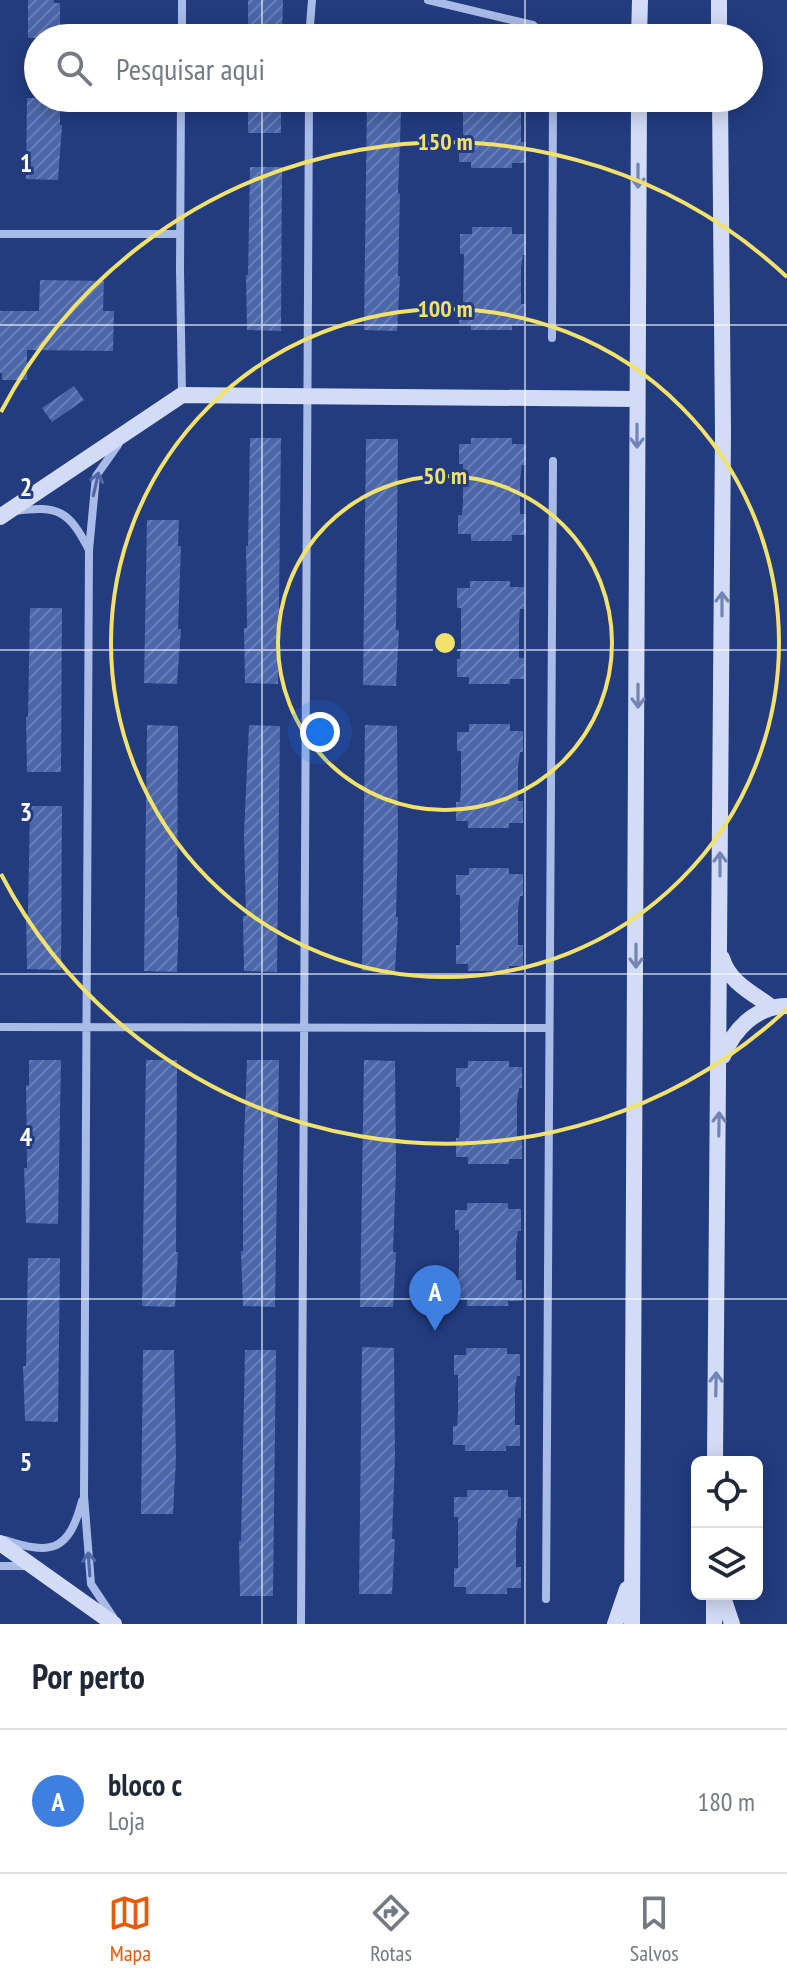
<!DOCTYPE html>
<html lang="pt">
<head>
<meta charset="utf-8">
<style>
  :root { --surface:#fff; --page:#f2f2f3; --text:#1f2937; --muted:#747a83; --line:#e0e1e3; --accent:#ea580c }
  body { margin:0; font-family:"PT Sans Narrow",sans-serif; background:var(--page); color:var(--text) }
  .controls { position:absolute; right:24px; bottom:24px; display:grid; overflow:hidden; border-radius:12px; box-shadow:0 4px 20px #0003 }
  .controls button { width:72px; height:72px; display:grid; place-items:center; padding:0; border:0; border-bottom:2px solid var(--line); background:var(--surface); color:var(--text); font:40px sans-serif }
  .you { position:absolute; left:320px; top:732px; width:28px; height:28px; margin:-20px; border:6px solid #fff; border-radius:50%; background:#1a73e8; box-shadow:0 0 0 12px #1a73e833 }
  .badge { display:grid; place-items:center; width:52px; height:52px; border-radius:50%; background:var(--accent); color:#fff; font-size:26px; font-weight:700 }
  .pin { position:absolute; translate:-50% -66px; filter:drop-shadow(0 2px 4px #0008) }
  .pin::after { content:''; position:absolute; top:42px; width:28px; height:24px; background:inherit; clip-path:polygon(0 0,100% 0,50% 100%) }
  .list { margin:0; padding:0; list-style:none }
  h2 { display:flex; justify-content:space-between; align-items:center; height:104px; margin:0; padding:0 32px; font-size:34px }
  h2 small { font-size:26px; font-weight:400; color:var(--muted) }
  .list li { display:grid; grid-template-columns:52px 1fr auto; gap:24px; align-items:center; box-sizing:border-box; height:144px; padding:0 32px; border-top:2px solid var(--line) }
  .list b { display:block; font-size:30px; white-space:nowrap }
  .list p { margin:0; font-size:26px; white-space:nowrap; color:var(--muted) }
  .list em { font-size:26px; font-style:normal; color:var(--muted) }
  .icon { flex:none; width:44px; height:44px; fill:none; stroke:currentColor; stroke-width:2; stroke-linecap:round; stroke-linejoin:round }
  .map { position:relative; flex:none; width:787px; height:1624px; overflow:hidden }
  .search { position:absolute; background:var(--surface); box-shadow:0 4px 20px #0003; left:24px; right:24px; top:24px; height:88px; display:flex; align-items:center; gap:20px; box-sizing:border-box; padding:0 28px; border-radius:44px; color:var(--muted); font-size:30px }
  .sheet { height:248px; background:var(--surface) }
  nav { display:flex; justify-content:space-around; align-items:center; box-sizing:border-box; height:112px; border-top:2px solid var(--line); background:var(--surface); font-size:22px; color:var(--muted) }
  nav a { display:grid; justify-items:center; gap:4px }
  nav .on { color:var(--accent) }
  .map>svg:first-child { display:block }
  .building { fill:url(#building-hatch) }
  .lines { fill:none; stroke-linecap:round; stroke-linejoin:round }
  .street { stroke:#a9bbe7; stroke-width:8 }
  .secondary { stroke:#d3dcf6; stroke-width:16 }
  .oneway { stroke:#7284b5 }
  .oneway2 { stroke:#5268a4 }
  .grid { fill:none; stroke:#fff; stroke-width:2; stroke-opacity:0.55 }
  .ring { fill:none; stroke:#f2e16b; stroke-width:4 }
  .grid-label { font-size:26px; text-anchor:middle; font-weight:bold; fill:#fff; stroke:#233c80; stroke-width:6; stroke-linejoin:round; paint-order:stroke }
  .centre { fill:#f2e16b; stroke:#233c80; stroke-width:4 }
  .ring-label { font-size:24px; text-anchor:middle; font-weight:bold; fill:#f2e16b; stroke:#233c80; stroke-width:6; stroke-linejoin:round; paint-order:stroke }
</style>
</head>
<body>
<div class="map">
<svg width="787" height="1624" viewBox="0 0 787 1624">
  <defs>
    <pattern id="building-hatch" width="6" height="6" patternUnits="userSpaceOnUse" patternTransform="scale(2)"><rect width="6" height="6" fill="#4b66a9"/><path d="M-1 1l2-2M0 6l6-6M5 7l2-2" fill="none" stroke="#667db6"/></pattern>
  </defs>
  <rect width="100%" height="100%" fill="#233c80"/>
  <!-- building -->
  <path class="building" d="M28,0H54V3H60V28H54V38H28Z
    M248,0H283L282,38H255V24H248Z
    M27,98H60V125H62L58,180L26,179Z
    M248,98H281V133H248Z
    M367,98H394L393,112H401L398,193L400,194L398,276H400L397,331L364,330Z
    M463,98H521V142H526V163H512V168H471V162H459V143H463Z
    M250,167H282L281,331L247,330L246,275H248Z
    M472,227H512V234H526V255H523L521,268V304H526V325H512V330H471V324H459V305H463L464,254H460V234H472Z
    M40,280L104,281L103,311H114L113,351L27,350V380H2V373H0V311H39Z
    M74,386L84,400L52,422L42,408Z
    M250,438H281L278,684L245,683L244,628H247L246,546H248Z
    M471,438H512V444H526V465H522L520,479V514H526V535H512V541H471V534H458V515H462L463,501V464H459V444H471Z
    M366,439H398L396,630H399L396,686L363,685Z
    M147,520H179L178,546H181L178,629H181L177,684L144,683Z
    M470,581H510V587H524V609H520L519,622V658H524V679H510V684H469V677H457V659H460L461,645V608H457V588H470Z
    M30,608H62L61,772H27L26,717H28Z
    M469,724H510V731H523V752H520L518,766V801H523V823H509V828H468V821H456V802H460L461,788V751H457V732H469Z
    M147,725L178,726L177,917H179L177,972L144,971Z
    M249,725L280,726L277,972L244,971L243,916H246L244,834Z
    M365,725L397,726L398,834L396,917H398L395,972L362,971Z
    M30,806H62L61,970L27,969L26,914H28Z
    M469,868H509V874H523V896H520L518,909V945H523V966H509V971H468V964H456V945H460V895H456V875H469Z
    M29,1060H61L58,1224L26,1223L24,1168H27L26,1085L29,1086Z
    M146,1060H177L176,1252H178L175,1307L142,1306Z
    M247,1060H279L275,1307L243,1306L241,1251H243V1169Z
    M364,1060L395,1061L396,1169L393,1252H396L393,1307H360Z
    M468,1061H509V1067H522V1088H519L517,1102V1138H522V1159H509V1164H468V1157H456V1138H459L460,1124V1087H456V1068H468Z
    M467,1203H508V1209H521V1231H518L516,1244V1280H522V1301H508V1306H467V1299H454V1281H458L459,1267V1230H455V1210H467Z
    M28,1258H60L58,1422L25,1421L23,1366H26Z
    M362,1347L394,1348L395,1456L392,1539H395L392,1594H359Z
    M466,1348H507V1354H520V1376H517L515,1389V1425H520V1446H506V1451H465V1445H453V1426H457L458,1412V1375H454V1355H466Z
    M143,1350H174L176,1459L173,1514H141Z
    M245,1350H276L273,1596H240L239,1541H241Z
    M467,1490H508V1497H521V1518H518L516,1532V1567H521V1588H507V1594H466V1587H454V1568H458V1517H454V1497H467Z"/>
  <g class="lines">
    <!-- street -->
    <path class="street" d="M428,0L533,25L547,38
      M182,38V0
      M309,38L312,0
      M181,98L180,269L182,395
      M0,234H180
      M552,338L553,98
      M15,511C59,505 69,511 89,550
      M0,1027L549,1028
      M5,1540C53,1556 69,1550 82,1501
      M0,1566H27
      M546,1599L553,461
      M113,1617L91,1584L84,1496L89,550L96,476L118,445
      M301,1624L309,98"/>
    <!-- secondary -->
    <path class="secondary" d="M719,0V38
      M639,38L640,0
      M0,517L182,395L637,399
      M722,958C729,982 751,992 770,1006
      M723,1056C734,1029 756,1006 787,1006
      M715,1462L723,432L720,98
      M0,1543L114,1624
      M714,1594V1624
      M722,1594L732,1624
      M615,1624L627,1589
      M632,1624L639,98"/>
  </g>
  <!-- one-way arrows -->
  <defs><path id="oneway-shaft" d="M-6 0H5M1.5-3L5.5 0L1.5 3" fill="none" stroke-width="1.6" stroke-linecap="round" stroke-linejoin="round" transform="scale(2)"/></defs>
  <g class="oneway">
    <use href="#oneway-shaft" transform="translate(638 176) rotate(90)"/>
    <use href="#oneway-shaft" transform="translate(637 436) rotate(90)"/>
    <use href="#oneway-shaft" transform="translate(722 604) rotate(-90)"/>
    <use href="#oneway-shaft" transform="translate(638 696) rotate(90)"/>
    <use href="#oneway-shaft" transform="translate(720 864) rotate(-90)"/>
    <use href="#oneway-shaft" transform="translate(636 956) rotate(90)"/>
    <use href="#oneway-shaft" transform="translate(719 1124) rotate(-89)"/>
    <use href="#oneway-shaft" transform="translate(716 1384) rotate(-89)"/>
  </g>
  <g class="oneway2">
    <use href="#oneway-shaft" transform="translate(96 484) rotate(-77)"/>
    <use href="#oneway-shaft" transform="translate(89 1564) rotate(-94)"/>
  </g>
  <!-- grid -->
  <path class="grid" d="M262,0V38M525,0V38M262,98V1624M525,98V1624M0,325H787M0,650H787M0,974H787M0,1299H787"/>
  <!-- distance rings -->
  <g class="ring">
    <circle cx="445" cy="643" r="167"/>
    <circle cx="445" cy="643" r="334"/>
    <path d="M787 1009A501 501 0 0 1 1 874M1 412A501 501 0 0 1 787 277"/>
  </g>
  <g class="grid-label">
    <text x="26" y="172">1</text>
    <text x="26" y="496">2</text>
    <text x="26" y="821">3</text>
    <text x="26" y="1146">4</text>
    <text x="26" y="1471">5</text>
  </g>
  <circle cx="445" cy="643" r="12" class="centre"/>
  <g class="ring-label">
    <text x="445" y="150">150 m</text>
    <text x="445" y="317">100 m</text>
    <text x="445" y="484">50 m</text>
  </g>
</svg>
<div class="controls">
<button><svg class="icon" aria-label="locate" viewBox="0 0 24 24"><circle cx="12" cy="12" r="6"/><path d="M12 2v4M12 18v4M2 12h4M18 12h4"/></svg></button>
<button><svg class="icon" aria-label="layers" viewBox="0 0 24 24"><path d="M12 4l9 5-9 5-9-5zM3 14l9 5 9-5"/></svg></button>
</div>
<div class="you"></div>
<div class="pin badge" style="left:435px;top:1331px;background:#3f7fe0">A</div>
<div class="search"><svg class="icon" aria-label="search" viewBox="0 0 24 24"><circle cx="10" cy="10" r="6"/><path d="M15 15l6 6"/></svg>Pesquisar aqui</div>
</div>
<section class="sheet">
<h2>Por perto<small></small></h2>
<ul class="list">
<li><span class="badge" style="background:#3f7fe0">A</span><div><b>bloco c</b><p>Loja</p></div><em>180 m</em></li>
</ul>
</section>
<nav>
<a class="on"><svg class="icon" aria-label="map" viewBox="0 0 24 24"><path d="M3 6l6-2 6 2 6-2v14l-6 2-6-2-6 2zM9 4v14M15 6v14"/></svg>Mapa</a>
<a><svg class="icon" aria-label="directions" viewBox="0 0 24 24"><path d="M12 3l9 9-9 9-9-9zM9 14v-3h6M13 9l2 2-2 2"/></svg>Rotas</a>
<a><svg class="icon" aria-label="saved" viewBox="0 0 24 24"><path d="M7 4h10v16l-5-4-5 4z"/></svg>Salvos</a>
</nav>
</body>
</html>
